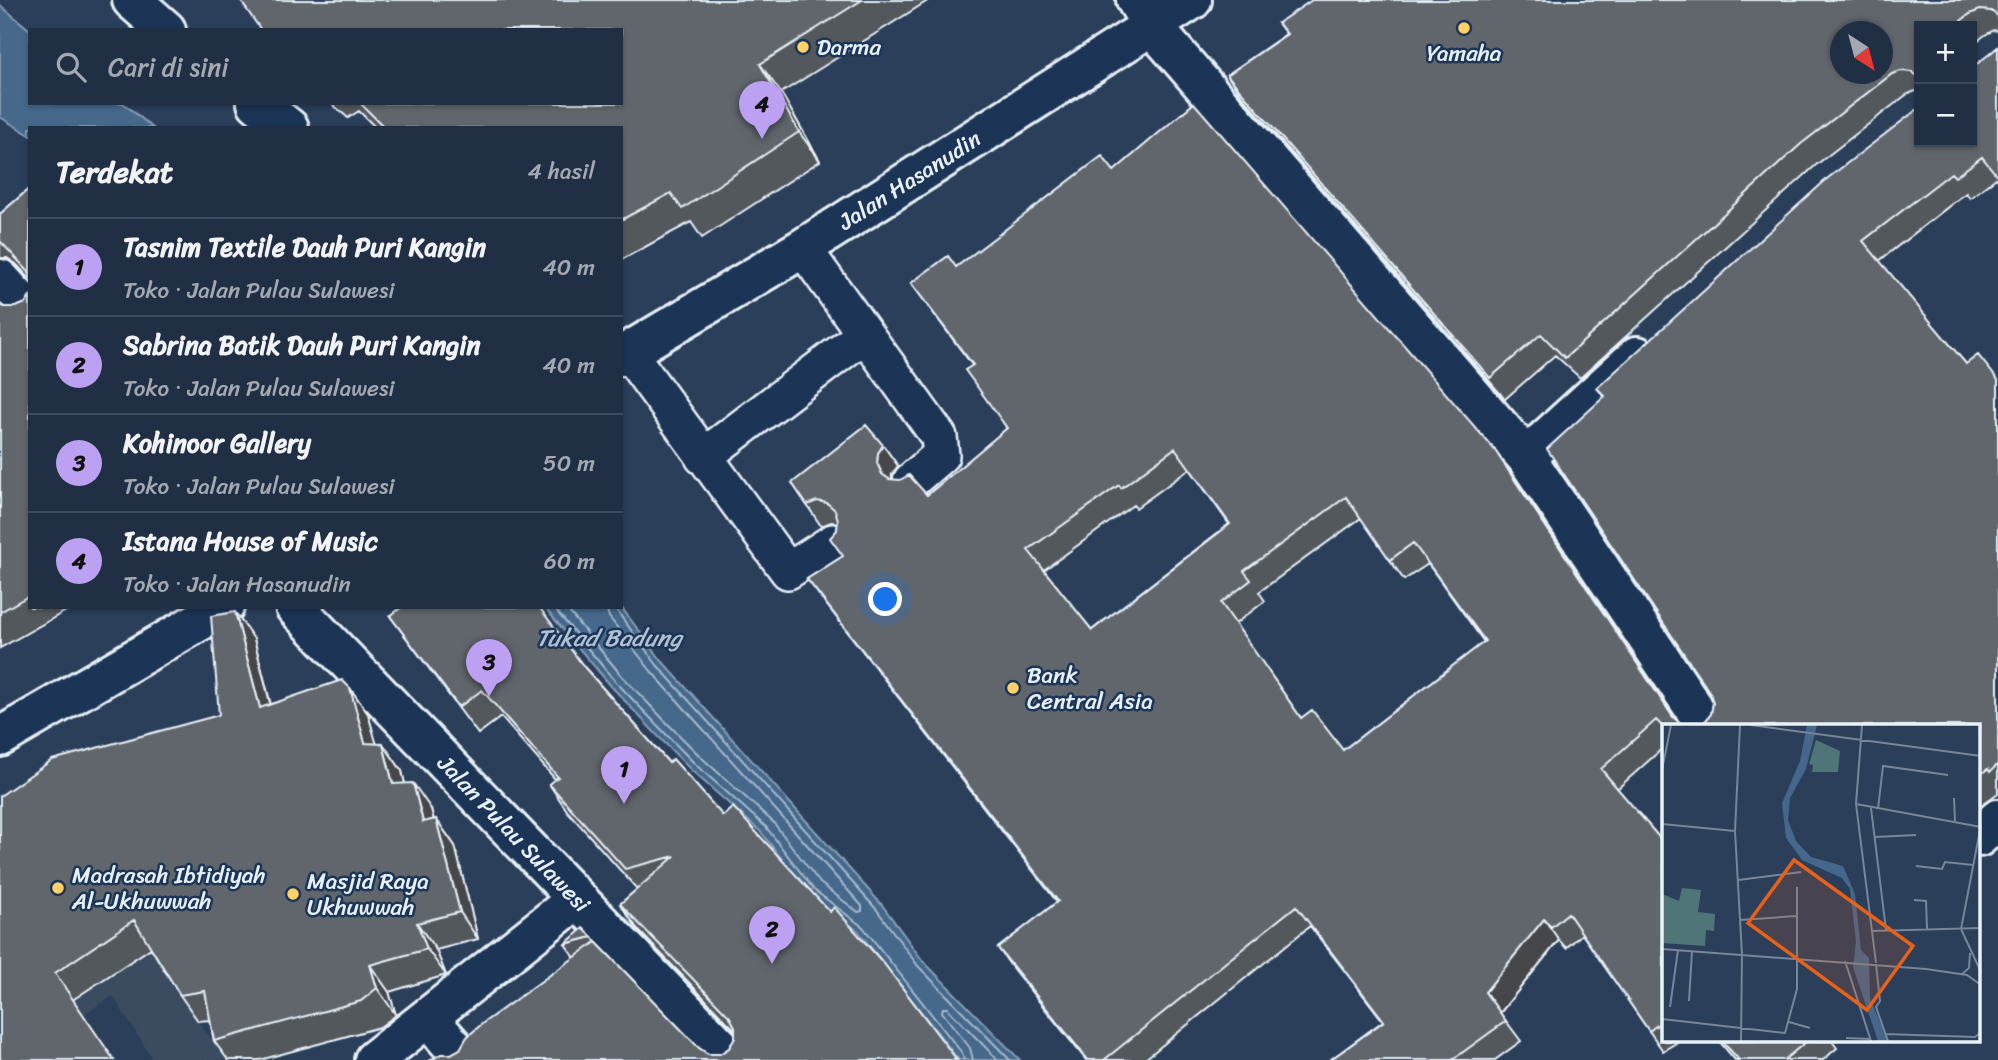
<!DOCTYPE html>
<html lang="id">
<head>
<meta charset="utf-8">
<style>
  :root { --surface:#202f44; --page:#2d3b4f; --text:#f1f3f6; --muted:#a2a9b2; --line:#3d4a5d; --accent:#bca0f2 }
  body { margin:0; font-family:Sriracha,sans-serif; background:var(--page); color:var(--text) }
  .controls { position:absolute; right:21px; top:21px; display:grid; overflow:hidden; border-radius:0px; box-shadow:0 2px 5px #0004 }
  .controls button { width:63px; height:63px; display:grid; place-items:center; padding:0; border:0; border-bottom:2px solid var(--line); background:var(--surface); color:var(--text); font:35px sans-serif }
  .compass { position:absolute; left:1830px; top:21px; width:63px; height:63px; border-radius:50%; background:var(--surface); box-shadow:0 2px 5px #0004; rotate:144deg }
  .you { position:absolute; left:886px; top:600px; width:24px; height:24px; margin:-18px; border:5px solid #fff; border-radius:50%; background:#1a73e8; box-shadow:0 0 0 10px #1a73e833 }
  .badge { display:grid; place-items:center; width:46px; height:46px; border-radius:50%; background:var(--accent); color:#111; font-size:23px; font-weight:700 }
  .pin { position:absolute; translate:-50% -58px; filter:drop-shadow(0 2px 4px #0008) }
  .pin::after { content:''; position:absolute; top:37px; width:24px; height:21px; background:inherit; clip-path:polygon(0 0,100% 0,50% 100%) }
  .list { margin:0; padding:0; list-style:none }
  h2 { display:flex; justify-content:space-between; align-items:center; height:91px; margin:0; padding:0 28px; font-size:30px }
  h2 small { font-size:23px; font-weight:400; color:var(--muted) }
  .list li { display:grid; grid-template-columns:46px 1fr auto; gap:21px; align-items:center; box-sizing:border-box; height:98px; padding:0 28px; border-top:2px solid var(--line) }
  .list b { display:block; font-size:26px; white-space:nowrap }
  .list p { margin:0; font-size:23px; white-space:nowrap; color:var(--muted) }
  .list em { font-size:23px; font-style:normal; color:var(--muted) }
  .icon { flex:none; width:38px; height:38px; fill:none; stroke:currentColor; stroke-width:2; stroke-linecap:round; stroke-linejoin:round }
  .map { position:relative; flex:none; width:1998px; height:1060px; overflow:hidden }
  .search { position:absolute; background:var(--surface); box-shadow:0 2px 5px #0004; left:28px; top:28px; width:595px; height:77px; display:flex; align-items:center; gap:18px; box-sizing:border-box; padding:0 24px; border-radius:0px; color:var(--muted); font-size:26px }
  .panel { position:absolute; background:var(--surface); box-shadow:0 2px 5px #0004; left:28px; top:126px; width:595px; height:483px; border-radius:0px }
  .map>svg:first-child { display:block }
  .built { fill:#3b4b60 }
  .water { fill:#44678b; stroke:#869eb7; stroke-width:2 }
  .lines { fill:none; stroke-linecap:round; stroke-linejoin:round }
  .shore { stroke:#a6bacc; stroke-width:2 }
  .service-casing { stroke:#e8f1f8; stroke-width:40 }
  .minor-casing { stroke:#e8f1f8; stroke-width:44 }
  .tertiary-casing { stroke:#e8f1f8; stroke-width:44 }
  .secondary-casing { stroke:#e8f1f8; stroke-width:44 }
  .service { stroke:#1d3557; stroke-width:35 }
  .minor { stroke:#1d3557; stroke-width:38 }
  .tertiary { stroke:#1d3557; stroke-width:38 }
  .secondary { stroke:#1d3557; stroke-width:38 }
  .wall { fill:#53585d; stroke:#e8f1f8; stroke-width:2; fill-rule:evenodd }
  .shaded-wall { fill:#44474c; stroke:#e8f1f8; stroke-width:2 }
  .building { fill:#61666c; stroke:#e8f1f8; stroke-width:2; fill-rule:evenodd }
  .poi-dot { fill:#ffd166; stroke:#1d3557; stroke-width:2.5 }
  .labels { text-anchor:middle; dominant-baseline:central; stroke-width:5; stroke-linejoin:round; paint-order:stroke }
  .poi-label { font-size:23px; fill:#e8f1f8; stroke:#1d3557; text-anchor:start }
  .street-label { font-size:23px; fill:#e8f1f8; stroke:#1d3557 }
  .water-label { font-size:24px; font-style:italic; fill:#afc1d2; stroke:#1d3557 }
  .inset-road { fill:none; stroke:#77869a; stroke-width:2 }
  .view { fill:#e86118; fill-opacity:0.15; stroke:#e86118; stroke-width:3.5 }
  .inset-edge { fill:none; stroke:#e8f1f8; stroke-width:3.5 }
</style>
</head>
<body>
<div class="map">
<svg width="1998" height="1060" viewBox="0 0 1998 1060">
  <rect width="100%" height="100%" fill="#2b3f5b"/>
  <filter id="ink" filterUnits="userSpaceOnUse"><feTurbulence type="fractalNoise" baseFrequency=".0143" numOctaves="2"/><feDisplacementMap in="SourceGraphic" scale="14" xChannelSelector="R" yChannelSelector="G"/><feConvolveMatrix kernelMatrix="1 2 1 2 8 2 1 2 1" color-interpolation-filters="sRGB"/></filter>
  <g filter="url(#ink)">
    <!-- built -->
    <path class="built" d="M42,777L198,1021L227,1060H153L113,996L58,1030L0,800Z"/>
    <!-- water -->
    <path class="water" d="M0,5L30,30V103H123L153,128H30V135L0,117Z
      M544,607H621L662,661L882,905L923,961L1020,1060H959L858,931L809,895L761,832L691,770L656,734L611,686Z"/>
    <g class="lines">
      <!-- shore -->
      <path class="shore" d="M553,607L616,682L661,729L696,765L766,827L814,890L863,927L962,1053L964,1060
        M565,607L622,676L667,723L702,758L773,822L820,883L858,912L862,911V906L651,671L609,617L606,607
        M614,607L657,665L877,910L918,966L1010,1060
        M973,1060L970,1048L942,1012L943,1008H947L998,1060"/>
      <!-- service casing -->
      <g class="service-casing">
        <path id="service" d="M803,248L939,437L941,455L911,481
          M628,352L788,571L833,542
          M703,457L865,334"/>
      </g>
      <!-- minor casing -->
      <g class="minor-casing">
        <path id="minor" d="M132,0L166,30
          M1136,0L1152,26L1526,457L1706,726
          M257,103L289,128
          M0,279L30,312
          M1526,457L1637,356
          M1979,837L1998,819
          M428,1018L465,1060"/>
      </g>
      <!-- tertiary casing -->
      <g class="tertiary-casing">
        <path id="tertiary" d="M374,1060L576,900"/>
      </g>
      <!-- secondary casing -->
      <g class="secondary-casing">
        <g id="secondary">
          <path id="s1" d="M621,356L803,248L1192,0"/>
          <path id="s2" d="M295,607L733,1060"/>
          <path d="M0,737L224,607"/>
        </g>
      </g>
      <!-- service -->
      <use href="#service" class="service"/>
      <!-- minor -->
      <use href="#minor" class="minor"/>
      <!-- tertiary -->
      <use href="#tertiary" class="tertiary"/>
      <!-- secondary -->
      <use href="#secondary" class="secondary"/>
    </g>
    <!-- wall -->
    <path class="wall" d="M240,0H929L781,93L820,161L702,238L691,222L621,260V128H376L359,111L348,118L331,103H621Z
      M1998,0V31L1994,30L1985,35L1972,45V26H1919V92L1915,91L1906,95L1816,165L1580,378L1555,355L1505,399L1242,96L1227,75L1286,34L1278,23Z
      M1998,47V180L1996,178L1970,198L1966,193L1879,261L1966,364L1998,380V793L1979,807V726L1703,724L1711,714L1713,703L1604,397L1597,388Z
      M1114,171L1494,449L1675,719L1664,726V747L1617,789L1664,843V1041H1679L1663,1051L1582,934L1566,948L1559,940L1500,1013L1521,1041L1495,1060H1330L1383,1021L1310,926L1144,1060H1086L1013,969L998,948L1057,902L822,599L807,579L843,556L837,530L838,523L831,522L821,526L792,483L883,445L898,466L892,474V479L927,495L1007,429L972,365L911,283L956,267ZM1190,469L1229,524L1092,630L1044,570L1133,505L1136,508ZM1361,518L1404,580L1428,564L1484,642L1343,750L1301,718L1235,624L1265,601L1259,592Z
      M30,188V279L16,264L7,258H0V214Z
      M30,297V607H73L0,648V304L4,307H16L26,303Z
      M390,616L585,668L669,763L723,816L957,1060L451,1054L460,1049L575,958L565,944L592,937L596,942L699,1048L708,1054H720L729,1048L735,1038V1030L639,931L620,904L637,889L568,812L549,784L555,779L501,717L478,734L410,643Z
      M254,639L271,705L350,688L368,714L376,744H383L402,771L405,784L431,809L434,820L436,819L455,846L478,939L436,950L446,975L389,992L396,1015L380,1027L260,1060H228L214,1041L210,1020L198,1021L180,995L151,948L74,999L0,1060L219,715Z
      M1719,1041H1832L1837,1048L1823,1060H1735Z"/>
    <!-- shaded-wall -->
    <path class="shaded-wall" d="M760,64L781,93L820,161L799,132Z
      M883,445L898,466L892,474L891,484L882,474L877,463L878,453Z
      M235,612L254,639L278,735L260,708Z
      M350,688L368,714L384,770L365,743Z
      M383,744L402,771L411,811L393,784Z
      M413,783L431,809L441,849L423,822Z
      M436,819L455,846L478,939L460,912Z
      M1544,919L1559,940L1500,1013L1485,992Z
      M417,923L436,950L446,975L427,949Z
      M370,965L389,992L396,1015L377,988Z"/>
    <!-- building -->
    <path class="building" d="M240,0H862L760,64L799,132L682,209L671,193L621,220V128H385L360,103H621V30H261Z
      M1312,0H1998V16L1991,11L1980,10L1970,14L1954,26H1919V77L1912,72L1901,71L1892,74L1801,144L1565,358L1541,334L1490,378L1227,75L1287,34L1278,23ZM1840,32H1882V74H1840Z
      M1998,47V177L1982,157L1955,177L1951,173L1863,241L1966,364L1978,355L1998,380V764L1990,772L1988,769L1979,775V726H1697L1703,724L1711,714L1713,703L1710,693L1547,449L1605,396L1597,388L1828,178L1919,108V142H1972V68Z
      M1194,103L1494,449L1673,717L1682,725L1687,726H1664V728L1656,720L1601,769L1664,843V1020L1649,1031L1568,913L1551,927L1544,919L1485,992L1506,1021L1452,1060H1330L1384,1021L1296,906L1104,1060H1088L998,948L1058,901L807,579L843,556L830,538L837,530L838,520L835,510L827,503L817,501L807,505L792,483L866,425L883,445L878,453L877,463L882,474L889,479L900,480L909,475L927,495L1007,428L965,370L973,365L911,283L948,256L956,267L1102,156L1114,171ZM1175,448L1230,524L1092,630L1028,550L1119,485L1121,488ZM1346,497L1390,560L1413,543L1485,641L1343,750L1312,710L1301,718L1221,603L1251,580L1244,571Z
      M30,188V275L28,271L0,241V214Z
      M30,297V595L0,612V304L4,307H16L26,303Z
      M402,607H539L585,668L669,763L673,759L723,816L733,807L830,912L834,907L885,965L957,1060H431L441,1054H451L460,1049L467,1037L483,1023L596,942L699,1048L708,1054H720L729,1048L735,1038V1027L730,1017L620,904L675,856L625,869L549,784L558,777L482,690L459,707L390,616Z
      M235,612L260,708L342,680L350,688L365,743L383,744L393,784L413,783L423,822L436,819L460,912L417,923L427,949L370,965L377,988L361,1001L214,1041L205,991L180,995L134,920L55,973L114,1060H0V796L52,760L219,715L211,616Z
      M583,928L592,937L565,944Z
      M1722,1041H1807L1784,1060H1739Z"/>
  </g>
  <!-- markers -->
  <g class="poi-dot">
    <circle cx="1464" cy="28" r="7"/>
    <circle cx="803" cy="47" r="7"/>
    <circle cx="1013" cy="688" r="7"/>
    <circle cx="58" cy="888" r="7"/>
    <circle cx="293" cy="894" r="7"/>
  </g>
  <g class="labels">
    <!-- poi labels -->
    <g class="poi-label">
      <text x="817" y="47">Darma</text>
      <text x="1464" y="53" text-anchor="middle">Yamaha</text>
      <text x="1027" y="675">Bank<tspan x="1027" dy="26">Central Asia</tspan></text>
      <text x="72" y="875">Madrasah Ibtidiyah<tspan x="72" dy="26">Al-Ukhuwwah</tspan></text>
      <text x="307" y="881">Masjid Raya<tspan x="307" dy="26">Ukhuwwah</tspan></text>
    </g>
    <!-- street labels -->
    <g class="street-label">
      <text stroke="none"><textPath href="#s1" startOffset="338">Jalan Hasanudin</textPath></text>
      <text stroke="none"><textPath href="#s2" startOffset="315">Jalan Pulau Sulawesi</textPath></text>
    </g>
    <!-- water labels -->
    <g class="water-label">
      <text x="609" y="638">Tukad Badung</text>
    </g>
  </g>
  <!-- overview -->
  <g transform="translate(1662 724)">
    <rect width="318" height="318" fill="#2b3f5b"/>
    <path d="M154,16L178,27L176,48H150L151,41L147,40ZM20,164L39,166L36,188L53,190L52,207L44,206L43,222L0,219V170L17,177Z" fill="#4f7579"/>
    <path d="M145,1H155L144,45L128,74L126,96L134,117L149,133L181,142L193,170L199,226L207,234L208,274L226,317H216L191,243L194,218L188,165L180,154L140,136L124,114L120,79L138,37Z" fill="#44678b"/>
    <path class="inset-road" d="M78,1L73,107L80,231L79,317M89,1L319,32M200,1L194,80L214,239M0,46L9,1M292,74L293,97M194,80L319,103M209,84L224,206M216,85L221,42L286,51M0,100L73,107M319,101L299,205L319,248M213,113L254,111M254,142L280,145L283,138L311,141M76,156L139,148M252,176L264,177L265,205M78,196L134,192M210,207L319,204M0,225L264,245L305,251L319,261M183,237L209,317M214,240L218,277L214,283L226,317M300,250L307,244L308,229M27,277L30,227M8,283L16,226M0,295L123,309L135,265V163M127,298L148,304M223,310L313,313L319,308M184,314L208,315"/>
    <path class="view" d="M132,136L251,222L205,286L86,199Z"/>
    <rect width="318" height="318" class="inset-edge"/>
  </g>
</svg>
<div class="controls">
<button>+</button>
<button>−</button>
</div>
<svg class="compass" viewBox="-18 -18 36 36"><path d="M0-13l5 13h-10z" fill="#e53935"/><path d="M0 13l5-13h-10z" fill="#a2a9b2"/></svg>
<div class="you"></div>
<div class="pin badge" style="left:624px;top:804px">1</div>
<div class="pin badge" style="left:772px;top:964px">2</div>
<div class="pin badge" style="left:489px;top:697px">3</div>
<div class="pin badge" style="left:762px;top:139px">4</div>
<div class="search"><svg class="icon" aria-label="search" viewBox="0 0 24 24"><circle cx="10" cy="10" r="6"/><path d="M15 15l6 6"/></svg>Cari di sini</div>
<section class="panel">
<h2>Terdekat<small>4 hasil</small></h2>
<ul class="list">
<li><span class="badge">1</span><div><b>Tasnim Textile Dauh Puri Kangin</b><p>Toko · Jalan Pulau Sulawesi</p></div><em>40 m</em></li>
<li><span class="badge">2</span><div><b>Sabrina Batik Dauh Puri Kangin</b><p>Toko · Jalan Pulau Sulawesi</p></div><em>40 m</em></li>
<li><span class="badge">3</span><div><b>Kohinoor Gallery</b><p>Toko · Jalan Pulau Sulawesi</p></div><em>50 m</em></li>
<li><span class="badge">4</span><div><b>Istana House of Music</b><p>Toko · Jalan Hasanudin</p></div><em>60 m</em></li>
</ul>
</section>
</div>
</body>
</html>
